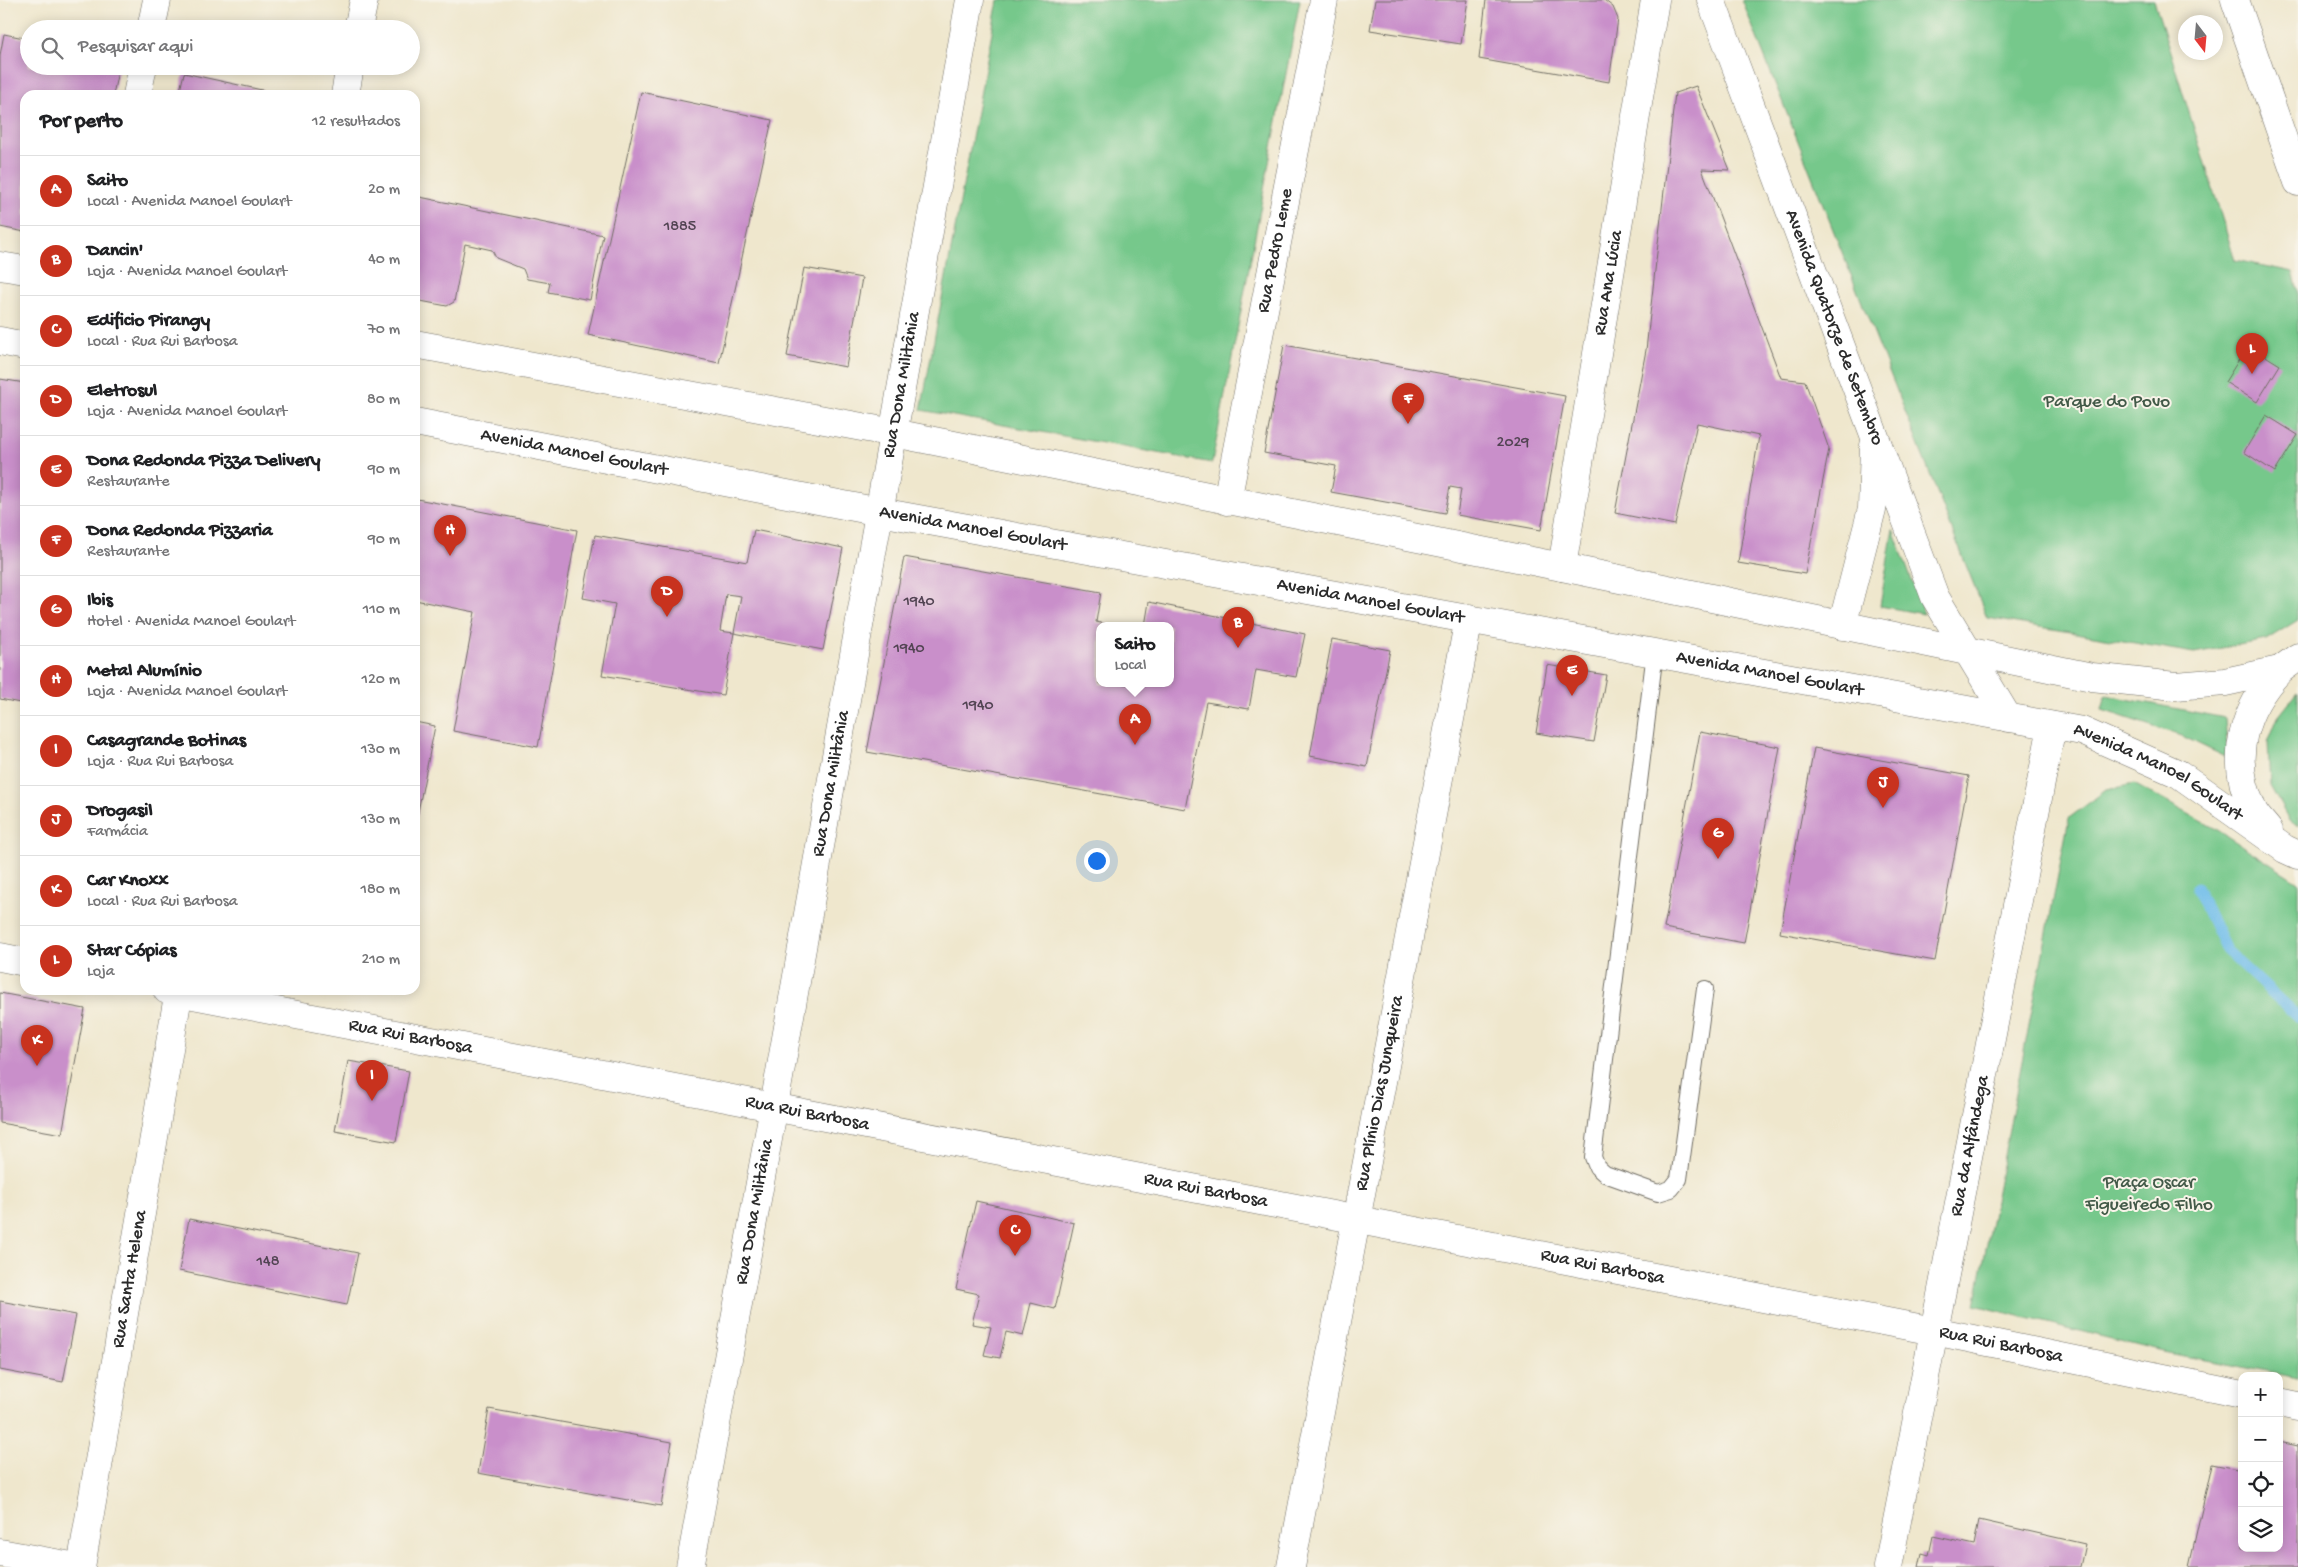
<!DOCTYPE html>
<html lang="pt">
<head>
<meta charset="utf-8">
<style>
  :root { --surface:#fff; --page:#f6f6f6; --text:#202124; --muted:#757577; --line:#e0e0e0; --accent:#c8321e }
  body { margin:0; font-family:"Gochi Hand",sans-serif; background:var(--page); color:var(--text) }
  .controls { position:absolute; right:15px; bottom:15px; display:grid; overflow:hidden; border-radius:10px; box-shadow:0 2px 12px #0003 }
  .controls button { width:45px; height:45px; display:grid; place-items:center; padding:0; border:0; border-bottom:1px solid var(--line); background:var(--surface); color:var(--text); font:25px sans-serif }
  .compass { position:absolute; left:2178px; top:15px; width:45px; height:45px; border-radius:50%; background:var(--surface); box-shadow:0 2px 12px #0003; rotate:164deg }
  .you { position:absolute; left:1096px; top:860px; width:18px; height:18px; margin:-12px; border:4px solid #fff; border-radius:50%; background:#1a73e8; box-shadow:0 0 0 8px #1a73e833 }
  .badge { display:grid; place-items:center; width:32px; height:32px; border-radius:50%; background:var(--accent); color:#fff; font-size:16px; font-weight:700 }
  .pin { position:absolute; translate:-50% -41px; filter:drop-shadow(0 1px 2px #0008) }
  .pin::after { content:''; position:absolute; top:26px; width:18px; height:15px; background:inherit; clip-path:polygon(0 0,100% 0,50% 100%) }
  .popup { position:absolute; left:1096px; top:622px; width:78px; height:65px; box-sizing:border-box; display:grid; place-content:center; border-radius:10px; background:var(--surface); filter:drop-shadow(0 1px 4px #0005); font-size:16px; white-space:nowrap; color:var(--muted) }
  .popup b { font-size:19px; color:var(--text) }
  .popup::after { content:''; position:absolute; left:50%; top:100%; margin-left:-10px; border:10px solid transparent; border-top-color:var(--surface) }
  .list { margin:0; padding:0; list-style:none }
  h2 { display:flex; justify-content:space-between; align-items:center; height:65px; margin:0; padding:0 20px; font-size:21px }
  h2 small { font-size:16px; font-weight:400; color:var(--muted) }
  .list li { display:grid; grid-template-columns:32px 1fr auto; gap:15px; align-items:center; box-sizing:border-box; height:70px; padding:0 20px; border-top:1px solid var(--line) }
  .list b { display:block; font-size:19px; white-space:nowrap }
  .list p { margin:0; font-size:16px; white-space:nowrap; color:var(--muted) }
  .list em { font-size:16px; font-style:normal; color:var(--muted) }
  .icon { flex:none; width:28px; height:28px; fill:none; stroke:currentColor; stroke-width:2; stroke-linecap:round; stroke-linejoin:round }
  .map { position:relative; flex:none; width:2298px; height:1567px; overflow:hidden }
  .search { position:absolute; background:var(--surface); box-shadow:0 2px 12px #0003; left:20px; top:20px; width:400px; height:55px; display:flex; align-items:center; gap:12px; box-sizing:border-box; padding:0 18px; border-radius:28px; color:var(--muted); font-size:19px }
  .panel { position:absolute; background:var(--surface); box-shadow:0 2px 12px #0003; left:20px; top:90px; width:400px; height:905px; border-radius:15px }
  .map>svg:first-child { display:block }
  .green { fill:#76c88b; stroke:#507a5b }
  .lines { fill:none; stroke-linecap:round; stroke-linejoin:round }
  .stream { stroke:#70bdea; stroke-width:11 }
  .building { fill:#c98fca; fill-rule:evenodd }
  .lane-casing { stroke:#706d64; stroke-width:18 }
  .street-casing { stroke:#706d64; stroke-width:29 }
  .secondary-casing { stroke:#706d64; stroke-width:29 }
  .lane { stroke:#fff; stroke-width:16 }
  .street { stroke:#fff; stroke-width:28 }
  .secondary { stroke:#fff; stroke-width:28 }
  .labels { text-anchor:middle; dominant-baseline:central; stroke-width:4; stroke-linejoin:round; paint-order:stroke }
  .number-label { font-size:16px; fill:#524453 }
  .street-label { font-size:19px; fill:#2b2b2b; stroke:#f7f3e8 }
  .park-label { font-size:19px; fill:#425a48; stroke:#f7f3e8 }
</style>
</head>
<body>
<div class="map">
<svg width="2298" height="1567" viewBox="0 0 2298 1567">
  <rect width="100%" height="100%" fill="#f7f3e8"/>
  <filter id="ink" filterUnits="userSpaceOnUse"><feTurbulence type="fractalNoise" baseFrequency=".02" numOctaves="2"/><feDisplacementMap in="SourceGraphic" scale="10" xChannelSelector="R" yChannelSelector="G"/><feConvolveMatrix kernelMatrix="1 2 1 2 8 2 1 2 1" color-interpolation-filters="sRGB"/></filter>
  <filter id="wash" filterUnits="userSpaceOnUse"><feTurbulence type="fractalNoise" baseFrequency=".0096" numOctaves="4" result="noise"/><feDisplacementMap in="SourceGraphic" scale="20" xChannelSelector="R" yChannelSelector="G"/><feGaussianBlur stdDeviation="1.12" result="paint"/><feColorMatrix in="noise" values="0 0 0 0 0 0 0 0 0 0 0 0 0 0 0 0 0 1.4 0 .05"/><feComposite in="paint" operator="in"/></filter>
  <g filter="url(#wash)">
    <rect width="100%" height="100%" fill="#efe7cd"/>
    <!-- green -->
    <path class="green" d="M998,0H1300L1212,463L921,410Z
      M1742,0H2154L2235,260L2293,272L2298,291V620L2266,640L2194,653L1987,618Z
      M1893,529L1924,614L1880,606Z
      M2298,692V827L2289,820L2270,786L2268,742L2278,717Z
      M2106,695L2225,718L2228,758L2182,736L2102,710Z
      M2134,784L2216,829L2298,882V1378L2164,1352L1975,1305L2069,818L2106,790Z"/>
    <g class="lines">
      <!-- stream -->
      <path class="stream" d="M2196,887L2226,950L2298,1017"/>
    </g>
    <g id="blocks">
      <!-- building -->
      <path class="building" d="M1375,0H1468L1461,44L1370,30Z
        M1486,0H1604L1613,7L1618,19L1609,82L1479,59Z
        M4,34L29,39V66H119L113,95H25V232L0,227V55Z
        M184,73L280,94V95H179Z
        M1696,86L1730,170L1702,169L1781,378L1805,381L1829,449L1805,574L1738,563L1759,436L1697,423L1675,525L1615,513L1646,350L1675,93Z
        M641,92L772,120L719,363L588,335Z
        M415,196L603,235L590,300L548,292L550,283L527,279L523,269L496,258L492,250L465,244L454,302L447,306L415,300Z
        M804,268L862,278L846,367L787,356Z
        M1284,345L1565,396L1541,530L1457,515L1461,489L1450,487L1445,513L1331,492L1336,466L1264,453Z
        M2248,345L2280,365L2257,402L2225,382Z
        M0,379L25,383V704L0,699Z
        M2266,415L2298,435L2275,472L2244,452Z
        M417,499L577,530L538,747L453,731L475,612L415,600V512Z
        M754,530L843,548L823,650L734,633L723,695L602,675L615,604L583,598L595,535L747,562ZM726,594L741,596L734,633L720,631Z
        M904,557L1101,592L1096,622L1111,625L1100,626V684H1170V626H1145L1149,602L1305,634L1296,677L1256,670L1249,709L1206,702L1185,809L867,752Z
        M1332,639L1390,650L1367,767L1310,756Z
        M1547,665L1606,675L1594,742L1536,733Z
        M415,722L435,726L416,822H415Z
        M1700,732L1780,747L1744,943L1664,928Z
        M1814,748L1969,776L1935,961L1780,933Z
        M0,993L85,1009L62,1134L0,1123Z
        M348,1061L409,1071L396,1142L335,1131Z
        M976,1201L1074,1223L1055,1309L1031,1303L1023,1336L1006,1332L1000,1358L984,1355L991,1327L972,1324L979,1294L956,1289Z
        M189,1219L358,1253L347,1305L179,1271Z
        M0,1301L76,1315L63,1382L0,1370Z
        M489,1409L672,1442L661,1506L478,1473Z
        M2279,1442L2298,1446V1567H2189L2212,1464L2242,1470V1548H2279Z
        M1979,1520L2085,1544L2080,1567H1919L1922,1553L1929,1555L1933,1536L1974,1545Z"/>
    </g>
  </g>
  <g filter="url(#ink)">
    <use href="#blocks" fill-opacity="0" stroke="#706d64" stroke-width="1"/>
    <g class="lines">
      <!-- lane casing -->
      <g class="lane-casing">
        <path id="lane" d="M1655,652L1593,1157L1597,1167L1605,1174L1658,1193L1671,1189L1679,1179L1705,989"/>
      </g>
      <!-- street casing -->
      <g class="street-casing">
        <g id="street">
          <path d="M151,29L157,0"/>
          <path d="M358,29L364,0"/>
          <path d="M137,95L143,66"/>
          <path d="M345,95L350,66"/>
          <path id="s1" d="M1227,501L1324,0"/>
          <path id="s2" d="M1562,567L1655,0"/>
          <path d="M0,957L25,962"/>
          <path id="s3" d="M167,990L1934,1331L2242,1394"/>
          <path d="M2279,1402L2298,1406"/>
          <path d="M0,1553L77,1567"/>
          <path id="s4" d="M81,1567L179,990"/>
          <path id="s5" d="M690,1567L774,1106L970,0"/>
          <path id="s6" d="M1291,1567L1469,618"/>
          <path id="s7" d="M1888,1567L2052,726"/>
        </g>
      </g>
      <!-- secondary casing -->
      <g class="secondary-casing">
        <g id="secondary">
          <path id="s8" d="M1711,0L1935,597L2008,718"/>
          <path d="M2235,0L2298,182"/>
          <path d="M0,266L25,270"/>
          <path d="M0,341L25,346"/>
          <path d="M415,344L894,433L1562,567L2092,677L2175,686L2225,682L2280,670L2298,657"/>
          <path id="s9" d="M415,422L880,512L2082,731L2179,774L2285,849L2298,855"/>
          <path d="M1842,626L1872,509L1874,446"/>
          <path d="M2269,831C2264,824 2256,817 2253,810C2228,758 2243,709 2280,670"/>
        </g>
      </g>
      <!-- lane -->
      <use href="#lane" class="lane"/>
      <!-- street -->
      <use href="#street" class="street"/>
      <!-- secondary -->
      <use href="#secondary" class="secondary"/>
    </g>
  </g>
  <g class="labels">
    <!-- number labels -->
    <g class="number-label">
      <text x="680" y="227">1885</text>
      <text x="1513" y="443">2029</text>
      <text x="919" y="602">1940</text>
      <text x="909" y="649">1940</text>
      <text x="978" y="706">1940</text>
      <text x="268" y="1262">148</text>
    </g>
    <!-- street labels -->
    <g class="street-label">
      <text stroke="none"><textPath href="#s1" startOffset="255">Rua Pedro Leme</textPath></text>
      <text stroke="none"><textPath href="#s2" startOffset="288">Rua Ana Lúcia</textPath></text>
      <text stroke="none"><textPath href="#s8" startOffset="350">Avenida Quatorze de Setembro</textPath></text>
      <text stroke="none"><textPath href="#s5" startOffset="1201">Rua Dona Militânia</textPath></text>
      <text stroke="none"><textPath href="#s9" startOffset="162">Avenida Manoel Goulart</textPath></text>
      <text stroke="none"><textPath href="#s9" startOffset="568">Avenida Manoel Goulart</textPath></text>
      <text stroke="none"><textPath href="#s9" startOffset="972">Avenida Manoel Goulart</textPath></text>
      <text stroke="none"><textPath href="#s9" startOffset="1378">Avenida Manoel Goulart</textPath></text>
      <text stroke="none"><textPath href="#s9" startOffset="1782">Avenida Manoel Goulart</textPath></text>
      <text stroke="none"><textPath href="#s5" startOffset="796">Rua Dona Militânia</textPath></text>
      <text stroke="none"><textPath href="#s3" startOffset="248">Rua Rui Barbosa</textPath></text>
      <text stroke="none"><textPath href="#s6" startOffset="482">Rua Plínio Dias Junqueira</textPath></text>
      <text stroke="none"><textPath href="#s3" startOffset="652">Rua Rui Barbosa</textPath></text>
      <text stroke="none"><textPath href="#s7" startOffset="429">Rua da Alfândega</textPath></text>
      <text stroke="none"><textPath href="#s3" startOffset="1058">Rua Rui Barbosa</textPath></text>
      <text stroke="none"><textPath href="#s5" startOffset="361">Rua Dona Militânia</textPath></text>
      <text stroke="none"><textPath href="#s3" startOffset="1462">Rua Rui Barbosa</textPath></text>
      <text stroke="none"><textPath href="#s4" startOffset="292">Rua Santa Helena</textPath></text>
      <text stroke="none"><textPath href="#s3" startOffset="1868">Rua Rui Barbosa</textPath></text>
    </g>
    <!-- park labels -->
    <g class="park-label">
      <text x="2107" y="402">Parque do Povo</text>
      <text x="2149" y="1183">Praça Oscar<tspan x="2149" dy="22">Figueiredo Filho</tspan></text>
    </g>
  </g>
</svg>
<div class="controls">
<button>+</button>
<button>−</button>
<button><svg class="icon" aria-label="locate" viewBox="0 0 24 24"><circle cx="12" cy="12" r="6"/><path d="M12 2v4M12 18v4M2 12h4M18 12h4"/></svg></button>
<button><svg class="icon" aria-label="layers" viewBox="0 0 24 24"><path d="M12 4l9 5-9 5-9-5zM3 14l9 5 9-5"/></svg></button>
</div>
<svg class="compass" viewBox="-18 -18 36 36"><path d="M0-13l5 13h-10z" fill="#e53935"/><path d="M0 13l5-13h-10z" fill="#757577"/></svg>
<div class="you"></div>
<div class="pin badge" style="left:1135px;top:745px">A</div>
<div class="popup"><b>Saito</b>Local</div>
<div class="pin badge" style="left:1238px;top:648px">B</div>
<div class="pin badge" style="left:1015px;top:1256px">C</div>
<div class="pin badge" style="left:667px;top:617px">D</div>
<div class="pin badge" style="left:1572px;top:696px">E</div>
<div class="pin badge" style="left:1408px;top:424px">F</div>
<div class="pin badge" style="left:1718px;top:859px">G</div>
<div class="pin badge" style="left:450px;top:556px">H</div>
<div class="pin badge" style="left:372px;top:1101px">I</div>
<div class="pin badge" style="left:1883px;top:808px">J</div>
<div class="pin badge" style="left:37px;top:1066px">K</div>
<div class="pin badge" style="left:2252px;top:374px">L</div>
<div class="search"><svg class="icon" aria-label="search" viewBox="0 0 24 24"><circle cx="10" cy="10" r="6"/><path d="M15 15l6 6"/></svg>Pesquisar aqui</div>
<section class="panel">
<h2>Por perto<small>12 resultados</small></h2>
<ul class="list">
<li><span class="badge">A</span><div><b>Saito</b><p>Local · Avenida Manoel Goulart</p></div><em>20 m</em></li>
<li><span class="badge">B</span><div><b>Dancin'</b><p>Loja · Avenida Manoel Goulart</p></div><em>40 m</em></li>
<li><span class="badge">C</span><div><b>Edificio Pirangy</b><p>Local · Rua Rui Barbosa</p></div><em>70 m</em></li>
<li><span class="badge">D</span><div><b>Eletrosul</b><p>Loja · Avenida Manoel Goulart</p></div><em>80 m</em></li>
<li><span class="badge">E</span><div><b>Dona Redonda Pizza Delivery</b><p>Restaurante</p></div><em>90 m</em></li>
<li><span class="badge">F</span><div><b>Dona Redonda Pizzaria</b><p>Restaurante</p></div><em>90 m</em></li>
<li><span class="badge">G</span><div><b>Ibis</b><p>Hotel · Avenida Manoel Goulart</p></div><em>110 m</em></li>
<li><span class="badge">H</span><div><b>Metal Alumínio</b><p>Loja · Avenida Manoel Goulart</p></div><em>120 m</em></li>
<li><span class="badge">I</span><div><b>Casagrande Botinas</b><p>Loja · Rua Rui Barbosa</p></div><em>130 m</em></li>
<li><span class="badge">J</span><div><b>Drogasil</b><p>Farmácia</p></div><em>130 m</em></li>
<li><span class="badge">K</span><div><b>Car Knoxx</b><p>Local · Rua Rui Barbosa</p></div><em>180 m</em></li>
<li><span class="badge">L</span><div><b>Star Cópias</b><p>Loja</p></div><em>210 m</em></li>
</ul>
</section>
</div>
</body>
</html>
